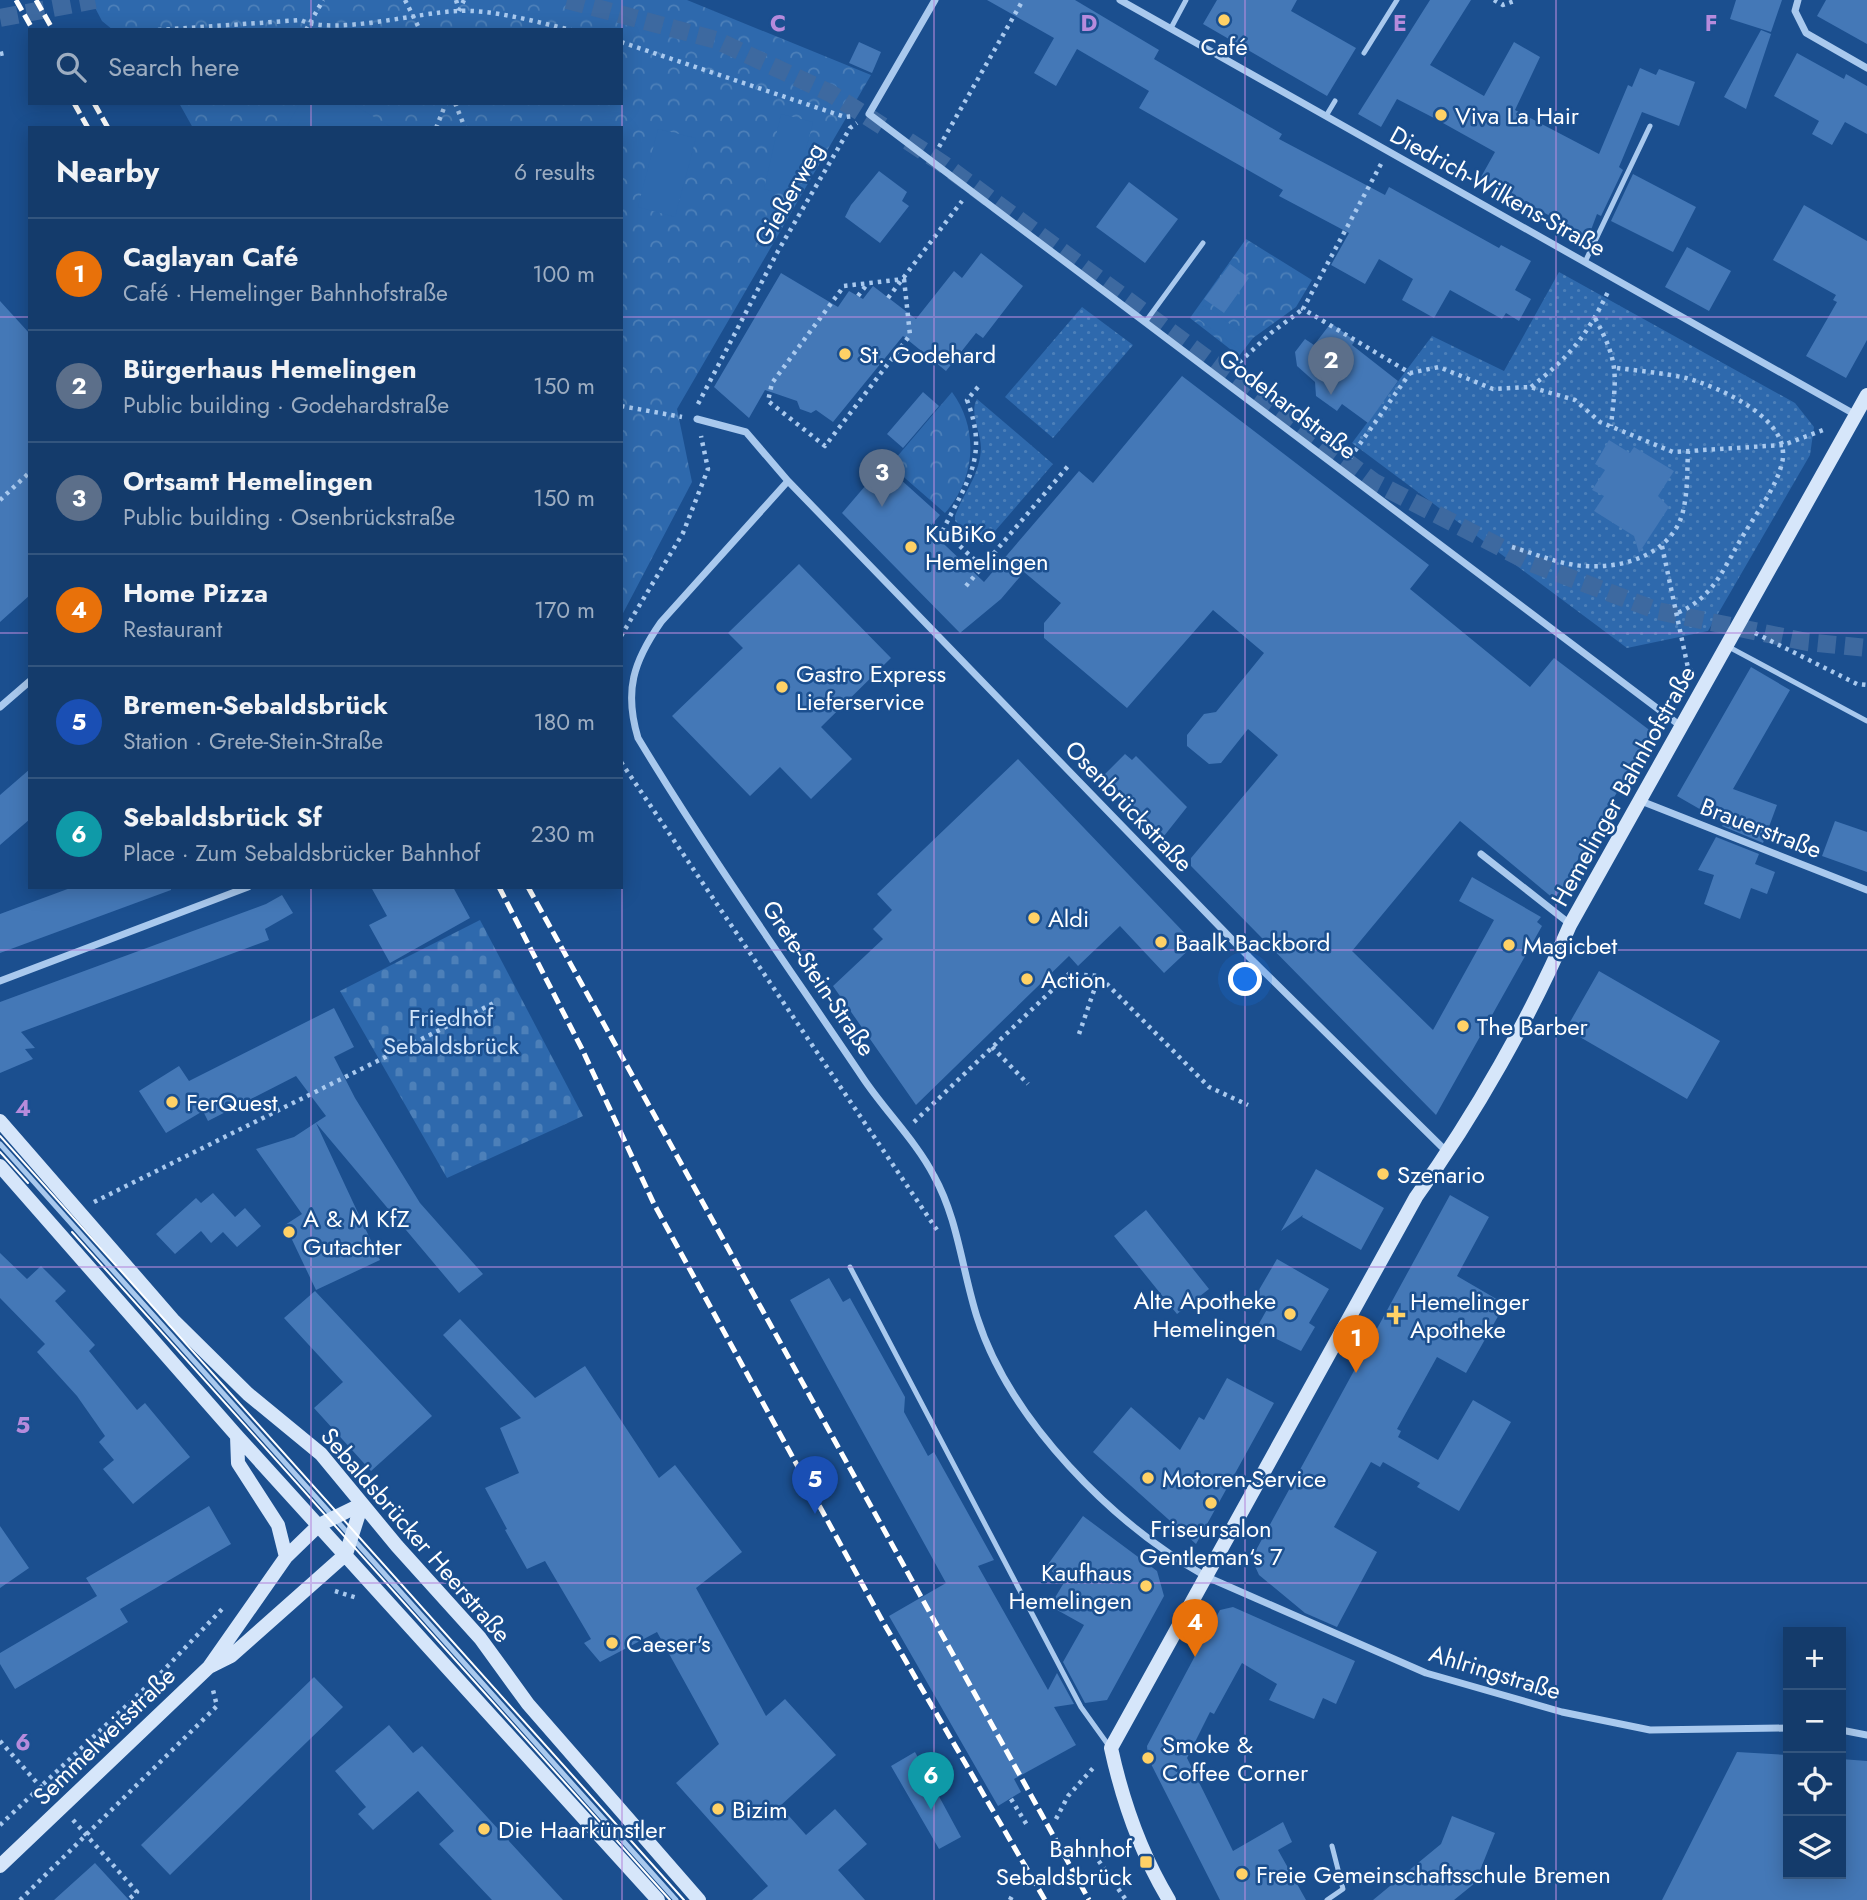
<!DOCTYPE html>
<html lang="en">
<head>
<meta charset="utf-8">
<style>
  :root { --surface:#143b6b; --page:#214673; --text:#f1f3f6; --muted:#9dadc1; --line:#33557e; --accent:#ffd166 }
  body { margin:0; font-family:Jost,sans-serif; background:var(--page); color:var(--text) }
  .controls { position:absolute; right:21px; bottom:21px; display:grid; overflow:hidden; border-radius:0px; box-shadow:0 4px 18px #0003 }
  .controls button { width:63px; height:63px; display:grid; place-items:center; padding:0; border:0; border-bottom:2px solid var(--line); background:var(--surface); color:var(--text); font:35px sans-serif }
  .you { position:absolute; left:1246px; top:980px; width:24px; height:24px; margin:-18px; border:5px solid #fff; border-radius:50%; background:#1a73e8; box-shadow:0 0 0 10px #1a73e833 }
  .badge { display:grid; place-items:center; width:46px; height:46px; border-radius:50%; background:var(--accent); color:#fff; font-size:23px; font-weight:700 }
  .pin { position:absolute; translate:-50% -58px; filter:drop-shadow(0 2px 4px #0008) }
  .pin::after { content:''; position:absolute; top:37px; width:24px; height:21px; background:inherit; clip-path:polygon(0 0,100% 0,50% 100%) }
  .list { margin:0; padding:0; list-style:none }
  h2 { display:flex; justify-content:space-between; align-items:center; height:91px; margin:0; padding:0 28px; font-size:30px }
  h2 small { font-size:23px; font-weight:400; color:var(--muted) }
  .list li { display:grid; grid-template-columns:46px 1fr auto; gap:21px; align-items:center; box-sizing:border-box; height:112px; padding:0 28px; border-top:2px solid var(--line) }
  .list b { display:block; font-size:26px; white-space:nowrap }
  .list p { margin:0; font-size:23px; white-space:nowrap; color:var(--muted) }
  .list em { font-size:23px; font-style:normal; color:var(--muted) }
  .icon { flex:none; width:38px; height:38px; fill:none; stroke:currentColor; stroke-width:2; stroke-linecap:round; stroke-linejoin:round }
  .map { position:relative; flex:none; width:1867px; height:1900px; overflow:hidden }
  .search { position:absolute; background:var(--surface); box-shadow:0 4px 18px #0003; left:28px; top:28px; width:595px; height:77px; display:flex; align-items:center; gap:18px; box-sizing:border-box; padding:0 24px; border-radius:0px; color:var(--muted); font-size:26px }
  .panel { position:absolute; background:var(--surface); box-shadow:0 4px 18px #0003; left:28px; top:126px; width:595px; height:763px; border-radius:0px }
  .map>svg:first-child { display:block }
  .grass { fill:url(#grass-dots) }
  .forest { fill:url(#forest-crowns) }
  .cemetery { fill:url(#cemetery-stones) }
  .pitch { fill:#2e69ad }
  .building { fill:#4478b7 }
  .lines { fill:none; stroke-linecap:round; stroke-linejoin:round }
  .primary-tunnel { stroke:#3d69a0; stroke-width:18; stroke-dasharray:18 9; stroke-linecap:butt }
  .path { stroke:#a9c9ee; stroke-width:4.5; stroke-dasharray:3.5 5; stroke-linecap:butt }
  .lane { stroke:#a9c9ee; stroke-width:5 }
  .street { stroke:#a9c9ee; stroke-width:7 }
  .secondary { stroke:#d6e6fa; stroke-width:14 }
  .tram { stroke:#fff; stroke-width:2 }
  .rail { stroke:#fff; stroke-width:5; stroke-dasharray:12 5; stroke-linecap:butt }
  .grid { fill:none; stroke:#b68bdc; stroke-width:2; stroke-opacity:0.55 }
  .poi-dot { fill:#ffd166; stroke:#1b4f8f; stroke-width:2.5 }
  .labels { text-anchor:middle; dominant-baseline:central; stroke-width:5; stroke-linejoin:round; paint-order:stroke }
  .poi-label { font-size:24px; fill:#fff; stroke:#1b4f8f; text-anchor:start }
  .street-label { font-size:24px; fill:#fff; stroke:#1b4f8f }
  .park-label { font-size:24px; fill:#cfe3fa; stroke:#1b4f8f }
  .grid-label { font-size:23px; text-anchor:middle; font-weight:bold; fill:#b68bdc; stroke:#1b4f8f; stroke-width:5; stroke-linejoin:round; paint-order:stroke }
</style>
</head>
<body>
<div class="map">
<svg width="1867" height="1900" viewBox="0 0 1867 1900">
  <defs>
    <pattern id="grass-dots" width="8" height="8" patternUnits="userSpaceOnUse" patternTransform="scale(1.75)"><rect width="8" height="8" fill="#2e69ad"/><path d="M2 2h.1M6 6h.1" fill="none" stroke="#4d80b9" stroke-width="1.8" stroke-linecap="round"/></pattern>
    <pattern id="forest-crowns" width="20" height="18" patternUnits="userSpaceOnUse" patternTransform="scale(1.75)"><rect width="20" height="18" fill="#2e69ad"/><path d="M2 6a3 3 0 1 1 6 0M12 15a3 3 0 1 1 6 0" fill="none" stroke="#4d80b9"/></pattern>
    <pattern id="cemetery-stones" width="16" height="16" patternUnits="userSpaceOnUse" patternTransform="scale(1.75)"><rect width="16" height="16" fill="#2e69ad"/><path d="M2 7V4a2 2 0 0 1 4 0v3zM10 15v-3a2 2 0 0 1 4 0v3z" fill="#4d80b9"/></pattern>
  </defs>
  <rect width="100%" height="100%" fill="#1b4f8f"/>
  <!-- grass -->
  <path class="grass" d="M1559,272L1795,403L1814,427L1810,455L1708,631L1627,648L1352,443L1432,336L1504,371Z
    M1082,307L1133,345L1053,438L1005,397Z
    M977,399L1053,464L983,545L955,521V516C964,492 980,475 981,448C981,432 969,412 977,399Z"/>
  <!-- forest -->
  <path class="forest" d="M91,0H687L871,75L677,409L692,482L621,617V128H193L179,103H621V30H113L102,21Z
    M1246,239L1312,280L1296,307L1253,338L1239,356L1190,318Z
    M952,392C979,429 976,478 945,513L890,465Z"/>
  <!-- cemetery -->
  <path class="cemetery" d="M480,920L583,1116L447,1178L340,991Z"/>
  <!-- pitch -->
  <path class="pitch" d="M300,103H350L393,128H286Z
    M781,114L813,122L794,196L764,189Z
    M658,129L696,138L675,217L638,207Z
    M1204,305L1250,339L1241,351L1196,317Z"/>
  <!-- building -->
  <path class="building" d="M987,0H1075L1159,50L1154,59L1282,134L1279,139L1385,195L1389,187L1499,248L1501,245L1531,261L1515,290L1531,299L1519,321L1506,313L1502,319L1450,290L1434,318L1402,300L1413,279L1379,259L1365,284L1331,265L1349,233L1279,196L1283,190L1139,108L1149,91L1077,49L1056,86L1034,73L1054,38Z
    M1217,0H1297L1291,11L1356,48L1327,96L1203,24Z
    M1430,0H1471L1430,65L1484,96L1514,42L1540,57L1515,110L1599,154L1628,85L1632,87L1640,68L1656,75L1659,69L1695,82L1679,126L1642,112L1619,167L1623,170L1601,216L1597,214L1588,238L1548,222L1550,216L1481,177L1495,152L1434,118L1397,99L1381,127L1358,114Z
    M1736,0H1782L1771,32L1730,19Z
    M1826,0H1867V44L1817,16Z
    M1761,30L1771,34L1746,109L1724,97Z
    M859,42L881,52L872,73L849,63Z
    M1797,53L1844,79L1846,74L1867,86V134L1845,122L1832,145L1812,134L1819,121L1774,96Z
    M879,171L907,192L902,201L909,206L880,243L845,217L851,205Z
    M1633,174L1696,207L1673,252L1611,221Z
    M1129,182L1178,219L1145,263L1096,227Z
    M1804,205L1867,241V340L1846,378L1806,356L1837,302L1833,300L1836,295L1773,260Z
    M1687,247L1731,271L1709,311L1665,287Z
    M981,253L1023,286L983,338L976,333L946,371L903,336L833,422L816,410L811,413L800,409L797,401L765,390L749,418L714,387L781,273L838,307L849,291L863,299L873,286L916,319L954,271L962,278Z
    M1230,264L1249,278L1224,313L1204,299Z
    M0,301L30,334V595L0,622Z
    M1331,323L1355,341L1352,345L1398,381L1368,423L1342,404L1337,411L1316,396L1315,382L1297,366L1295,352L1305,339L1314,345Z
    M1182,376L1429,565L1410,589L1530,687L1554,658L1652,732L1569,875L1571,877L1554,899L1460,821L1352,951L1433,1030L1494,920L1459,901L1472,877L1541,917L1537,922L1542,926L1436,1115L1191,866V858L1278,755L1248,729L1221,763L1209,764L1187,746V735L1204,714L1216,712L1264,653L1213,610L1127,708L1044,638V623L1061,603L1024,572L1001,599L960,633L842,513L872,478L877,483L889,469L940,515L928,529L984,582L1079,471L1093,483Z
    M923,392L939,406L903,448L887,434Z
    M1609,440L1630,453L1634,447L1674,471L1658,496L1669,507L1639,553L1634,536L1594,511L1604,496L1592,490L1605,470L1595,464Z
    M799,564L891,658L821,727L852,759L811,799L780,767L750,796L672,716L743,648L728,633Z
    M1751,667L1790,690L1733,789L1777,805L1763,843L1722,826L1724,823L1677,796Z
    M1125,754L1132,760L1136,756L1187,807L1164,836L1103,776Z
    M1018,759L1195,944L1164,973L1120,926L1078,966L1069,956L916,1105L833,986L883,939L873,929L892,910L877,894Z
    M30,769V819L0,845V795Z
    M1835,821L1867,832V872L1822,856Z
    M1716,837L1759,854L1755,864L1775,872L1767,894L1751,888L1740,919L1704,904L1714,875L1698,870Z
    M73,887H171V890L0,953V914Z
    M371,887H453L470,918L390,963L369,925L387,916Z
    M282,895L293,913L265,929L269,940L21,1032L35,1048L25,1049L33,1059L0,1073V1002L266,904Z
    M1599,971L1720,1041L1687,1099L1566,1029Z
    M334,1008L354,1047L334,1057L355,1098L420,1203L483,1274L459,1293L316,1123L380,1260L316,1290L285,1225L302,1214L256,1149L294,1137L326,1116L296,1076L208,1121L203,1111L166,1133L139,1091L179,1066L189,1081Z
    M1316,1169L1384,1208L1361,1250L1302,1217L1303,1215L1281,1231Z
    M213,1193L235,1217L245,1208L261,1226L237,1247L223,1232L211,1243L201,1231L175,1254L156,1234L196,1198L201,1203Z
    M1450,1195L1489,1217L1457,1276L1505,1304L1466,1373L1437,1357L1397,1429L1401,1431L1398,1437L1438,1460L1473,1400L1511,1422L1459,1511L1417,1487L1420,1483L1383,1462L1380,1467L1371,1462L1334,1527L1377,1552L1337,1627L1305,1613L1259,1575L1254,1564L1255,1552Z
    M1146,1210L1209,1289L1177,1314L1114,1236Z
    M0,1253L27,1279L41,1266L66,1291L55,1301L95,1345L89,1351L137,1410L145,1403L190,1457L133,1504L103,1469L114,1460L99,1442L105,1436L77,1396L37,1352L45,1344L0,1298Z
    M1277,1259L1329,1289L1309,1323L1315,1327L1301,1351L1256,1329L1270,1304L1256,1295Z
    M829,1278L843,1302L850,1298L905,1397L904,1412L928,1456L934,1452L994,1560L978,1566L1048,1690L1057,1673L1074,1704L1054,1707L1076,1745L1014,1779L1021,1792L998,1806L889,1616L946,1583L790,1300Z
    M315,1291L432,1416L371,1471L314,1408L343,1382L284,1318Z
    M460,1319L535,1398L585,1366L659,1478L675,1465L742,1552L696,1588L766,1716L785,1699L836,1755L780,1806L806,1835L835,1809L867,1844L838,1870L865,1900H752L768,1886L676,1783L719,1744L657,1632L600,1662L584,1643L591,1639L545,1561L527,1569L505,1530L507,1529L485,1488L519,1473L500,1428L521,1418L443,1335Z
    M1227,1378L1274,1403L1196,1544L1093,1452L1131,1407L1180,1450L1199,1417L1204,1420Z
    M209,1506L231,1544L120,1609L128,1622L15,1689L0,1664V1653L97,1596L86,1578Z
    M1083,1516L1157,1571L1164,1596L1107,1700L1085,1703L1063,1662L1084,1625L1050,1606L1065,1581L1046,1567Z
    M0,1526L29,1568L0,1588Z
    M1233,1607L1355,1661L1336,1704L1323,1698L1314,1719L1269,1700L1277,1684L1242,1663L1214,1714L1210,1712L1187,1758L1233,1851L1283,1822L1292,1842L1278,1850L1306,1900H1220L1148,1758L1147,1746L1203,1641L1220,1610Z
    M314,1677L343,1707L170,1875L141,1845Z
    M389,1725L413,1753L422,1746L563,1900H492L439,1844L454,1831L418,1791L373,1830L358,1814L366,1807L335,1771Z
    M915,1752L961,1837L939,1849L891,1766Z
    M1737,1752L1788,1755V1874H1841V1759L1867,1761V1900H1662Z
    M1452,1816L1495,1833L1475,1883L1454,1900H1373L1441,1844Z
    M95,1863L129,1900H54Z"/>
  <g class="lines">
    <!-- primary-tunnel -->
    <path class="primary-tunnel" d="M567,0L716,40L830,93L884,127
      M0,18L95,0
      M908,141L943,164L1374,482L1531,563L1658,611L1807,642L1867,648"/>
    <!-- path -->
    <path class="path" d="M405,0L420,30
      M456,0L459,10
      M1494,0L1503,5L1517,0
      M459,11L464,0
      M158,30L301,20C333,36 420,12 458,11C491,9 537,22 571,30
      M306,30L323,0
      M621,42L845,117L854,116
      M0,54L5,53
      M455,103L465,128
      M436,128L446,103
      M939,147L1023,0
      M1381,164L1303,309L1410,373L1439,367L1493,389L1530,387L1575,400L1600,422L1673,452L1783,445L1826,429
      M904,279L910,335L825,446L768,401L772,383L844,286Z
      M858,296L868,283
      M888,298L962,201
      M1595,318C1620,364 1616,376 1611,426
      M1233,368L1271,333L1303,309
      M1617,368C1639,371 1664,373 1686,378C1719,387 1793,419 1782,463C1776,488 1757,512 1744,534C1724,567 1714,598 1677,613
      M978,387L967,400C989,457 967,481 943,530L982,567
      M1531,387C1570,356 1586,337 1608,292
      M698,404L778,251L850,128L857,123
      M621,406L682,417
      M1350,458L1410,373
      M0,500L30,472
      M1662,546L1688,668L1692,671
      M1512,547C1536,554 1561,565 1585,566C1623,569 1670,554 1682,515C1688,494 1687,472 1688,451
      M966,586L1069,465
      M1755,633L1857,684L1867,685
      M621,636L683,533L708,469L701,436
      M621,762L937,1230
      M1079,1034L1099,976
      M992,1047L1028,1084
      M914,1122L1069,974L1099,976L1209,1087L1248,1105
      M94,1202L496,1002
      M335,1591L357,1598
      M0,1741L47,1794
      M1011,1799L1027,1825
      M1056,1819L1068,1796L1094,1767
      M73,1820L137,1892L128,1900
      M0,1825L160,1674L225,1606
      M1089,1847L1126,1900
      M20,1900L217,1706L213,1690
      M1010,1900L1012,1896"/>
    <!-- lane -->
    <path class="lane" d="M1171,28L1186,0
      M1364,53L1397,0
      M1326,116L1335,101
      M1585,262L1650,126
      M1146,321L1203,243
      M1727,646L1867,721
      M0,1144L676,1900
      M850,1267L1081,1707L1109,1746
      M1327,1900L1343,1889L1332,1846"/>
    <!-- street -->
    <path class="street" d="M935,0L869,114L1682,727
      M1120,0L1856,415
      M1798,0L1795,11L1806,33L1867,68
      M697,419L746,432L788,481L661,622C633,662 624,691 638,738C708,854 787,965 863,1078C885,1111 916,1141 934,1176C958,1219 962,1270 977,1317C1010,1421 1113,1524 1207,1577L1426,1673L1562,1712L1650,1730L1788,1728
      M788,481L1249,957L1447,1152
      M0,707L30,681
      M1641,801L1867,890
      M1481,854L1570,924
      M0,981L248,887
      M1841,1730L1867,1735"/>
    <!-- secondary -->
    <path class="secondary" d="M0,1121L174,1321L248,1394L321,1454L397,1546L480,1638L528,1704L699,1900
      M0,1166L237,1436L658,1900
      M237,1436L238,1463L278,1525L286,1557
      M209,1667L231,1656L346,1554L362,1504
      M0,1866L209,1667L286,1557L319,1525L362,1504
      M1169,1900C1140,1852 1123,1803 1111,1748L1416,1197C1475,1115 1530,1018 1570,925L1867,395"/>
    <!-- tram -->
    <path class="tram" d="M0,1136L684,1900
      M0,1152L28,1183
      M72,1232L670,1900"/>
    <!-- rail -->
    <path class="rail" d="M16,0L33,30
      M36,0L53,30
      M74,103L88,128
      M94,103L108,128
      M499,887L582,1049L654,1204L883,1622L1045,1900
      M528,887L1089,1900"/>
  </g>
  <!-- grid -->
  <path class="grid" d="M311,0V30M622,0V1900M934,0V1900M1245,0V1900M1556,0V1900M311,103V128M0,317H30M621,317H1867M0,633H30M621,633H1867M311,887V1900M0,950H1867M0,1267H1867M0,1583H1867"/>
  <!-- markers -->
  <g class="poi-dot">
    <circle cx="1224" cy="20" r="7"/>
    <circle cx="1441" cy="115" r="7"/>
    <circle cx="845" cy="354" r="7"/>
    <circle cx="911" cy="547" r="7"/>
    <circle cx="782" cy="687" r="7"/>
    <circle cx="1034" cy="918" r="7"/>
    <circle cx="1161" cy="942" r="7"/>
    <circle cx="1509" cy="945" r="7"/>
    <circle cx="1027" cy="979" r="7"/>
    <circle cx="1463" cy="1026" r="7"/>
    <circle cx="172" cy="1102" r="7"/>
    <circle cx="1383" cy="1174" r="7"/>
    <circle cx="289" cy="1232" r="7"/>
    <circle cx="1290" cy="1314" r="7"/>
    <path d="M1392.5 1304.5h7v7h7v7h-7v7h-7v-7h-7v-7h7z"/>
    <circle cx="1148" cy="1478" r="7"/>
    <circle cx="1211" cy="1503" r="7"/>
    <circle cx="1146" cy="1586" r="7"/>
    <circle cx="612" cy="1643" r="7"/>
    <circle cx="1148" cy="1758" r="7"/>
    <circle cx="718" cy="1809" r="7"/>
    <circle cx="484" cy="1829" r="7"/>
    <rect x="1139" y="1855" width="14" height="14" rx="3.5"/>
    <circle cx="1242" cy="1874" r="7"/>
  </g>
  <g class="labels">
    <!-- poi labels -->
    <g class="poi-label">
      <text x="1224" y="46" text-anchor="middle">Café</text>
      <text x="1455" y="115">Viva La Hair</text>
      <text x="859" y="354">St. Godehard</text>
      <text x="925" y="533">KuBiKo<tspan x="925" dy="28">Hemelingen</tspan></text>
      <text x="796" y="673">Gastro Express<tspan x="796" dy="28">Lieferservice</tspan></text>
      <text x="1048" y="918">Aldi</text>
      <text x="1175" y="942">Baalk Backbord</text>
      <text x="1523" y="945">Magicbet</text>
      <text x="1041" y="979">Action</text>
      <text x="1477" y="1026">The Barber</text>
      <text x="186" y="1102">FerQuest</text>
      <text x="1397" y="1174">Szenario</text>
      <text x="303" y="1218">A &amp; M KfZ<tspan x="303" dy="28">Gutachter</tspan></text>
      <text x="1276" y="1300" text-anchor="end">Alte Apotheke<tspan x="1276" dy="28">Hemelingen</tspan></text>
      <text x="1410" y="1301">Hemelinger<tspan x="1410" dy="28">Apotheke</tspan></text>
      <text x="1162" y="1478">Motoren-Service</text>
      <text x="1211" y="1528" text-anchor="middle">Friseursalon<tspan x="1211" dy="28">Gentleman‘s 7</tspan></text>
      <text x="1132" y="1572" text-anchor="end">Kaufhaus<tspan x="1132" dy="28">Hemelingen</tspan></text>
      <text x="626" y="1643">Caeser's</text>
      <text x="1162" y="1744">Smoke &amp;<tspan x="1162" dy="28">Coffee Corner</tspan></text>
      <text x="732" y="1809">Bizim</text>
      <text x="498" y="1829">Die Haarkünstler</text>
      <text x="1132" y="1848" text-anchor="end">Bahnhof<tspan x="1132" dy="28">Sebaldsbrück</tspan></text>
      <text x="1256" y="1874">Freie Gemeinschaftsschule Bremen</text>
    </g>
    <!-- street labels -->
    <g class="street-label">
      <text transform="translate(1498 191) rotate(29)">Diedrich-Wilkens-Straße</text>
      <text transform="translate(789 194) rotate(-60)">Gießerweg</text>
      <text transform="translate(1288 404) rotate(37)">Godehardstraße</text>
      <text transform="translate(1623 786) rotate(-61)">Hemelinger Bahnhofstraße</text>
      <text transform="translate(1129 806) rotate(46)">Osenbrückstraße</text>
      <text transform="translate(1761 828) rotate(21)">Brauerstraße</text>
      <text transform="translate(819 978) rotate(56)">Grete-Stein-Straße</text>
      <text transform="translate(416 1535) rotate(49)">Sebaldsbrücker Heerstraße</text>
      <text transform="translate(1495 1672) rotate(17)">Ahlringstraße</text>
      <text transform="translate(104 1736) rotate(-44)">Semmelweisstraße</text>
    </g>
    <!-- park labels -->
    <g class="park-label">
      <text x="451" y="1017">Friedhof<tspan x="451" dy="28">Sebaldsbrück</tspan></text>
    </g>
  </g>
  <g class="grid-label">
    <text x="778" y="31">C</text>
    <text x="1089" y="31">D</text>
    <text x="1400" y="31">E</text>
    <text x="1711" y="31">F</text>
    <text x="23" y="1116">4</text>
    <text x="23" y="1433">5</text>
    <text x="23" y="1750">6</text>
  </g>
</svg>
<div class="controls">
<button>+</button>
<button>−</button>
<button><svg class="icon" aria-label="locate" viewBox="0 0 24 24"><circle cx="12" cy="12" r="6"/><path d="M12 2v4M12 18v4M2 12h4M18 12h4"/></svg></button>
<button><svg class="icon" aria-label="layers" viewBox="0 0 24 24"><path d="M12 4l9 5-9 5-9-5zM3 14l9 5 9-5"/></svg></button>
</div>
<div class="you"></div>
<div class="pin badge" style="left:1356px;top:1373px;background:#e8710a">1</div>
<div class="pin badge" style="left:1331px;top:395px;background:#5c6f8a">2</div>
<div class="pin badge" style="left:882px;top:507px;background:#5c6f8a">3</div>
<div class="pin badge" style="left:1195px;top:1657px;background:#e8710a">4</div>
<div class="pin badge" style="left:815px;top:1514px;background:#1a4fb4">5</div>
<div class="pin badge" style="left:931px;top:1810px;background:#0f9aa8">6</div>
<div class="search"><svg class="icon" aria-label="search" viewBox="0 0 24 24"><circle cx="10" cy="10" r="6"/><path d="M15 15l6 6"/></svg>Search here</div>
<section class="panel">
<h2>Nearby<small>6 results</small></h2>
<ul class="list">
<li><span class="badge" style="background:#e8710a">1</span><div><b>Caglayan Café</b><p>Café · Hemelinger Bahnhofstraße</p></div><em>100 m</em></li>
<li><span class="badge" style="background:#5c6f8a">2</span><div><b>Bürgerhaus Hemelingen</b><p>Public building · Godehardstraße</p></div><em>150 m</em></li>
<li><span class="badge" style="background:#5c6f8a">3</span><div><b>Ortsamt Hemelingen</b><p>Public building · Osenbrückstraße</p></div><em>150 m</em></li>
<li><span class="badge" style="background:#e8710a">4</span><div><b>Home Pizza</b><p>Restaurant</p></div><em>170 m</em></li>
<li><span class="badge" style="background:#1a4fb4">5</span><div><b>Bremen-Sebaldsbrück</b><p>Station · Grete-Stein-Straße</p></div><em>180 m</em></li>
<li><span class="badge" style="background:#0f9aa8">6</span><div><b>Sebaldsbrück Sf</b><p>Place · Zum Sebaldsbrücker Bahnhof</p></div><em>230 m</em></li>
</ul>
</section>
</div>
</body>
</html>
